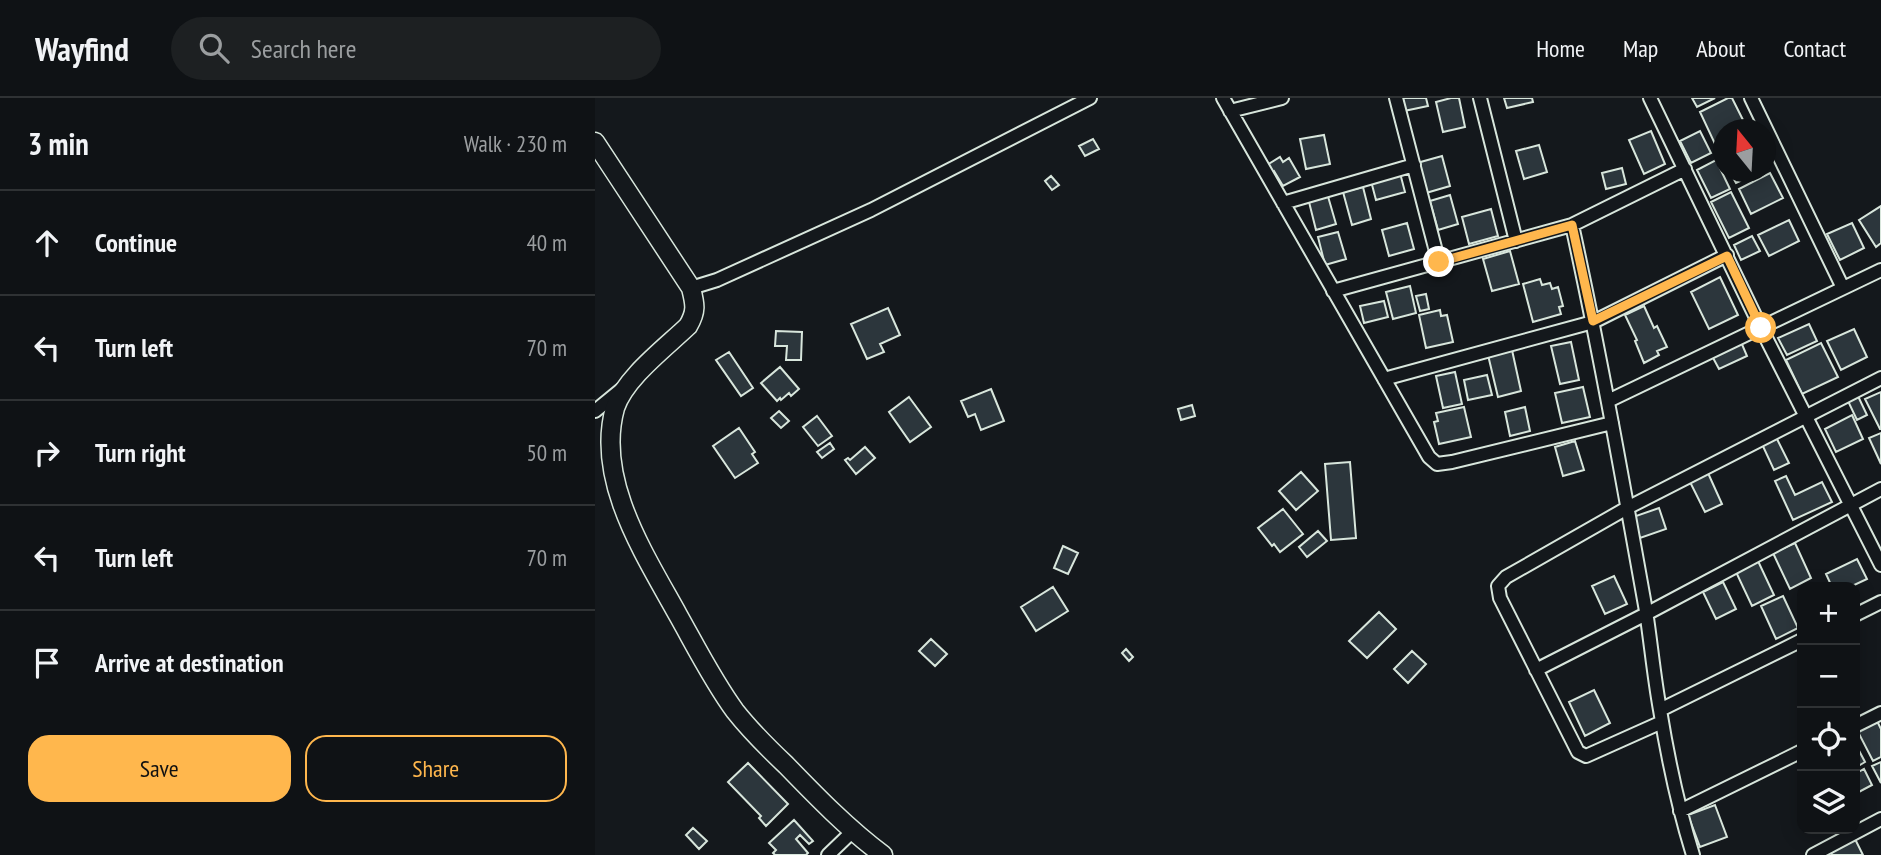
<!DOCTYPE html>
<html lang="en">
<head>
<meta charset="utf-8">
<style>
  :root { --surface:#0f1215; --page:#1d2022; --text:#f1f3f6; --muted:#9b9ea0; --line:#2f3234; --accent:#ffb74d }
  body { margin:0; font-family:"PT Sans Narrow",sans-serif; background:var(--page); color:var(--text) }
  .controls { position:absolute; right:21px; bottom:21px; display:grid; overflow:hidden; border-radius:14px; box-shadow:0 4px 18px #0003 }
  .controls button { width:63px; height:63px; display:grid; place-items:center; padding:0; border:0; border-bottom:2px solid var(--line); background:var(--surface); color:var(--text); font:35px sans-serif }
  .compass { position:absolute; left:1118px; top:21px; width:63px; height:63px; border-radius:50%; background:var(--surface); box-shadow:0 4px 18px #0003; rotate:342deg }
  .stop { position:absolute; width:21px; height:21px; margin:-16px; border:5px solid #ffb74d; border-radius:50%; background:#fff }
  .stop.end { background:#ffb74d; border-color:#fff; box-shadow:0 2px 7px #0008 }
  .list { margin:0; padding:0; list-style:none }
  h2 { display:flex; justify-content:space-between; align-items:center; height:91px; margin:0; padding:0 28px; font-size:30px }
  h2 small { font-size:23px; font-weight:400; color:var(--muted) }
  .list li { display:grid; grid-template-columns:46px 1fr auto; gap:21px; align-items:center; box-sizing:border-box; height:105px; padding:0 28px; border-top:2px solid var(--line) }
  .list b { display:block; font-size:26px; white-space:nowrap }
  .list em { font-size:23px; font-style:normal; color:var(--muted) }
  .actions { display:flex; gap:14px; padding:21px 28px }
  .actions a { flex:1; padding:16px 0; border:2px solid var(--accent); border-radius:21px; text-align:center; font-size:24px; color:var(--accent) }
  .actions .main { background:var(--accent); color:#111 }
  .icon { flex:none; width:38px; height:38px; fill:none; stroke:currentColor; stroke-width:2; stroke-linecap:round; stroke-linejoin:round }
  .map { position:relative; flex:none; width:1286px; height:757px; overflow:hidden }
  header { display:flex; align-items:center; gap:42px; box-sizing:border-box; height:98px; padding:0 35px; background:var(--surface); border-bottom:2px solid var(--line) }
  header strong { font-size:33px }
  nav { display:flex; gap:38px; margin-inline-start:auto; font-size:24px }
  .search { width:490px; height:63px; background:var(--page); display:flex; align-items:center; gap:18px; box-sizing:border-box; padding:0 24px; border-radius:38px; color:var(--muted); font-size:26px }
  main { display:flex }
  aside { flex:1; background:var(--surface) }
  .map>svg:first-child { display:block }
  .building { fill:#2c363c; stroke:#d8e6dc; stroke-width:2 }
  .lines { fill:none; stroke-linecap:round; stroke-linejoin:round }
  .street-casing { stroke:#d8e6dc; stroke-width:16 }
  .secondary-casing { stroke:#d8e6dc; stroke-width:21 }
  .street { stroke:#14181c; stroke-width:12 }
  .secondary { stroke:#14181c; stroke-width:18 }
  .route { stroke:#ffb74d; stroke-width:9 }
</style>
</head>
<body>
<header>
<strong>Wayfind</strong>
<div class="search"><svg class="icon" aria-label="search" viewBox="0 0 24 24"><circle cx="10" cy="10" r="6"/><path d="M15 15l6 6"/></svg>Search here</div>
<nav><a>Home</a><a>Map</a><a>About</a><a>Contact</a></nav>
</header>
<main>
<aside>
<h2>3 min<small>Walk · 230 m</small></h2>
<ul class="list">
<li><svg class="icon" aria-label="ahead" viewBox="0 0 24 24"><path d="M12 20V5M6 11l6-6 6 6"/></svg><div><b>Continue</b></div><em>40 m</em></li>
<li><svg class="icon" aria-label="left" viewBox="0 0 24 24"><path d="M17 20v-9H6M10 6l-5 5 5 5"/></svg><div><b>Turn left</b></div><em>70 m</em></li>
<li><svg class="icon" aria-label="right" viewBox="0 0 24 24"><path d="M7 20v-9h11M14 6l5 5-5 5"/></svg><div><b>Turn right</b></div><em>50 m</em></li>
<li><svg class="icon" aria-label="left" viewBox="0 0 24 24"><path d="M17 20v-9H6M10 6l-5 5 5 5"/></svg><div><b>Turn left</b></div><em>70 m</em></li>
<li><svg class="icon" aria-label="arrive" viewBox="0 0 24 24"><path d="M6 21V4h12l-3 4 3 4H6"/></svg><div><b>Arrive at destination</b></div></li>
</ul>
<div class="actions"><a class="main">Save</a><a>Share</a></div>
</aside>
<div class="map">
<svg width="1286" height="757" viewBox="0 0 1286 757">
  <rect width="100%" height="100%" fill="#14181c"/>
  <!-- building -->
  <path class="building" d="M806,0H831L833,8L809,13Z
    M856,0H864L870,29L848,34L841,4Z
    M909,0H937L938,4L912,10Z
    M1097,0H1120L1102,9Z
    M1133,0H1137L1152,30L1128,32V42L1120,46L1105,14Z
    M1056,33L1070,66L1049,76L1034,42Z
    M1105,33L1116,55L1096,65L1085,43Z
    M729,37L735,66L711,71L705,41Z
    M498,41L504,51L490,58L484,48Z
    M944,47L952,74L929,81L921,53Z
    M847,58L855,88L831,95L822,65Z
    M685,59L688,64L694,60L705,79L688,88L679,73L677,74L672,67Z
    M1121,62L1135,91L1116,100L1102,72Z
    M1027,70L1031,86L1011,91L1007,75Z
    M1135,74H1165L1141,85Z
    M805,75L810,94L781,102L776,83Z
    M1175,75L1188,100L1156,116L1144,91Z
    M456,78L464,87L457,92L450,83Z
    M768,89L776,121L757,127L748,94Z
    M1136,94L1154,130L1134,140L1116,104Z
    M732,95L741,126L721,132L713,100Z
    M855,97L863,126L843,132L835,103Z
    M1286,108V145L1281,149L1264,122Z
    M896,111L903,138L874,146L867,119Z
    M1194,122L1204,143L1174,158L1163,137Z
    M812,125L819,151L794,158L787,132Z
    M1257,125L1269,150L1245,162L1232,136Z
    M743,134L751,161L730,167L723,139Z
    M1157,138L1165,153L1146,162L1139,147Z
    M915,153L924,186L897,193L888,161Z
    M1125,179L1143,217L1114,231L1096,194Z
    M945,181L947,187L955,185L957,191L963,189L968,208L964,209L966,216L938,224L928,186Z
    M815,188L821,215L798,221L791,194Z
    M831,196L834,211L825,213L821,198Z
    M789,203L793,219L769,225L765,208Z
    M1049,208L1059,230L1062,228L1072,249L1062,253L1064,257L1049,265L1040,243L1042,242L1030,217Z
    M293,210L305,237L285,246L289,254L272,261L256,226Z
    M845,212L846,218L852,217L858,244L831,250L824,217Z
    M1214,226L1222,243L1192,257L1183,240Z
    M1259,231L1272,259L1246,272L1232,243Z
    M181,233L207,234L206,262H191L192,248H180Z
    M976,244L984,282L965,286L956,248Z
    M1146,244L1152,258L1124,271L1117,258Z
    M1226,245L1243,279L1207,296L1191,262Z
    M917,252L926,293L903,299L893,257Z
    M134,254L158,290L146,298L121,262Z
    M185,269L204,291L196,298L194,295L186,302L185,300L182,303L166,285Z
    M860,274L867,306L848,310L841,278Z
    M892,277L897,297L873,302L869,282Z
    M988,289L995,319L967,325L960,295Z
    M396,291L409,323L386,332L380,316L373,319L366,303Z
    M1286,294V331H1285L1270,301Z
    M1262,296L1272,317L1262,322L1252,301Z
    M314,299L336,329L315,344L294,314Z
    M597,307L600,318L586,322L583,311Z
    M869,309L876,339L844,346L839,324L843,323L841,315Z
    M930,309L935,333L915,338L910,314Z
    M184,313L194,323L186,330L176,320Z
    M1257,317L1268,341L1241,354L1230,331Z
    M222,318L237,338L223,348L208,329Z
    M144,330L160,354L157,356L163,365L140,380L118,348Z
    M1286,335V366L1274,340Z
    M1180,337L1194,365L1179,372L1166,344Z
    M980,343L989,372L968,378L960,349Z
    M235,345L239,351L227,360L222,354Z
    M270,349L280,360L261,376L250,362L253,360L255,362Z
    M755,364L761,440L736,442L730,366Z
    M706,374L723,393L701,412L684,393Z
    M1113,375L1127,406L1110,414L1095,384Z
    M1191,378L1200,397L1227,384L1237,404L1198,422L1180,383Z
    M1064,410L1071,431L1045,440L1038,419Z
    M688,411L708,436L685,454L679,446L677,448L663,430Z
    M723,433L732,443L712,459L704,449Z
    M1200,445L1216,480L1195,491L1178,455Z
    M468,448L483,455L473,476L459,470Z
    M1262,461L1272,481L1255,489H1237L1231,476Z
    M1163,463L1179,497L1157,508L1141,474Z
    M1019,478L1032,506L1010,516L997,488Z
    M1128,484L1141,511L1121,521L1108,494Z
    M458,489L473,513L441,533L426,509Z
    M1188,498L1203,530L1181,541L1166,508Z
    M784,514L801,531L772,560L754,543Z
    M336,541L352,556L340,568L324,553Z
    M531,551L538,559L534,563L527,555Z
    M817,553L831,566L813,585L799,571Z
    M999,592L1015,625L990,638L974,604Z
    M1281,621L1286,631V659L1278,663L1261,630Z
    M1260,645L1270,664L1260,670Z
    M1286,664V685L1277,668Z
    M153,665L193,706L171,728L164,720L166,718L133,684Z
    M1269,671L1277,687L1260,696V676Z
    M1120,707L1132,739L1105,749L1093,717Z
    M199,722L218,743L214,746L205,737L201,741L213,755L211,757H180L178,755L181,752L174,745Z
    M98,730L112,743L104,751L91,737Z
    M1260,741L1268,757H1237L1235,753Z"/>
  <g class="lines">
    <!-- street casing -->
    <g class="street-casing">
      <path id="street" d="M628,0L834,359L842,366L857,364L1017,325
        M801,0L844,165
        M885,0L921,143
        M1055,0L1166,230L1286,467
        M1156,0L1248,190
        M635,13L687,0
        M688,105L819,67
        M977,127C1005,255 1028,384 1051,513C1056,546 1059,579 1065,612C1073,661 1083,709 1098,757
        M96,190L122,182L276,112L495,0
        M738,193L977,127L1090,71
        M789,281L998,224L1132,157
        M1013,303L1286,172
        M0,313L27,291
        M1260,517L1286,504
        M941,572L1051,516L1286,391
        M1065,612L1207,542
        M1067,624L991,658L983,654L905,500L903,488L911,479L1032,410L1286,280
        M1260,628L1286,615
        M1085,713L1207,653
        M233,757L259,732
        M1218,757L1286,721"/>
    </g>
    <!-- secondary casing -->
    <g class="secondary-casing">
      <path id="secondary" d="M0,44L96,190C100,206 102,213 93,228C70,250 30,280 20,310C0,382 50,457 83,517C101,549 118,583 140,613C155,632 173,650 191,667C221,698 253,731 288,757"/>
    </g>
    <!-- street -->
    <use href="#street" class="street"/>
    <!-- secondary -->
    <use href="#secondary" class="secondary"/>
  </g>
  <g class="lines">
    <!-- route -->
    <path class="route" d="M844,164L977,127L998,223L1132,158L1166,230"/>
  </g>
</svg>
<div class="controls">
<button>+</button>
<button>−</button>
<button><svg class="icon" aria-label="locate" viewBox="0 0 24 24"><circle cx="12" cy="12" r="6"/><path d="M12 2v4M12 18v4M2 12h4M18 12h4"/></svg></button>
<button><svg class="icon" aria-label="layers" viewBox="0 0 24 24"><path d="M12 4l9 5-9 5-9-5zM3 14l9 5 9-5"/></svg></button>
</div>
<svg class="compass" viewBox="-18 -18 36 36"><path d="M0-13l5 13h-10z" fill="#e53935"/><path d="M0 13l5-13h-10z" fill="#9b9ea0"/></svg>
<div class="stop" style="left:1166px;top:230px"></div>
<div class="stop end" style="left:844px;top:164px"></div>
</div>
</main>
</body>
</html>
